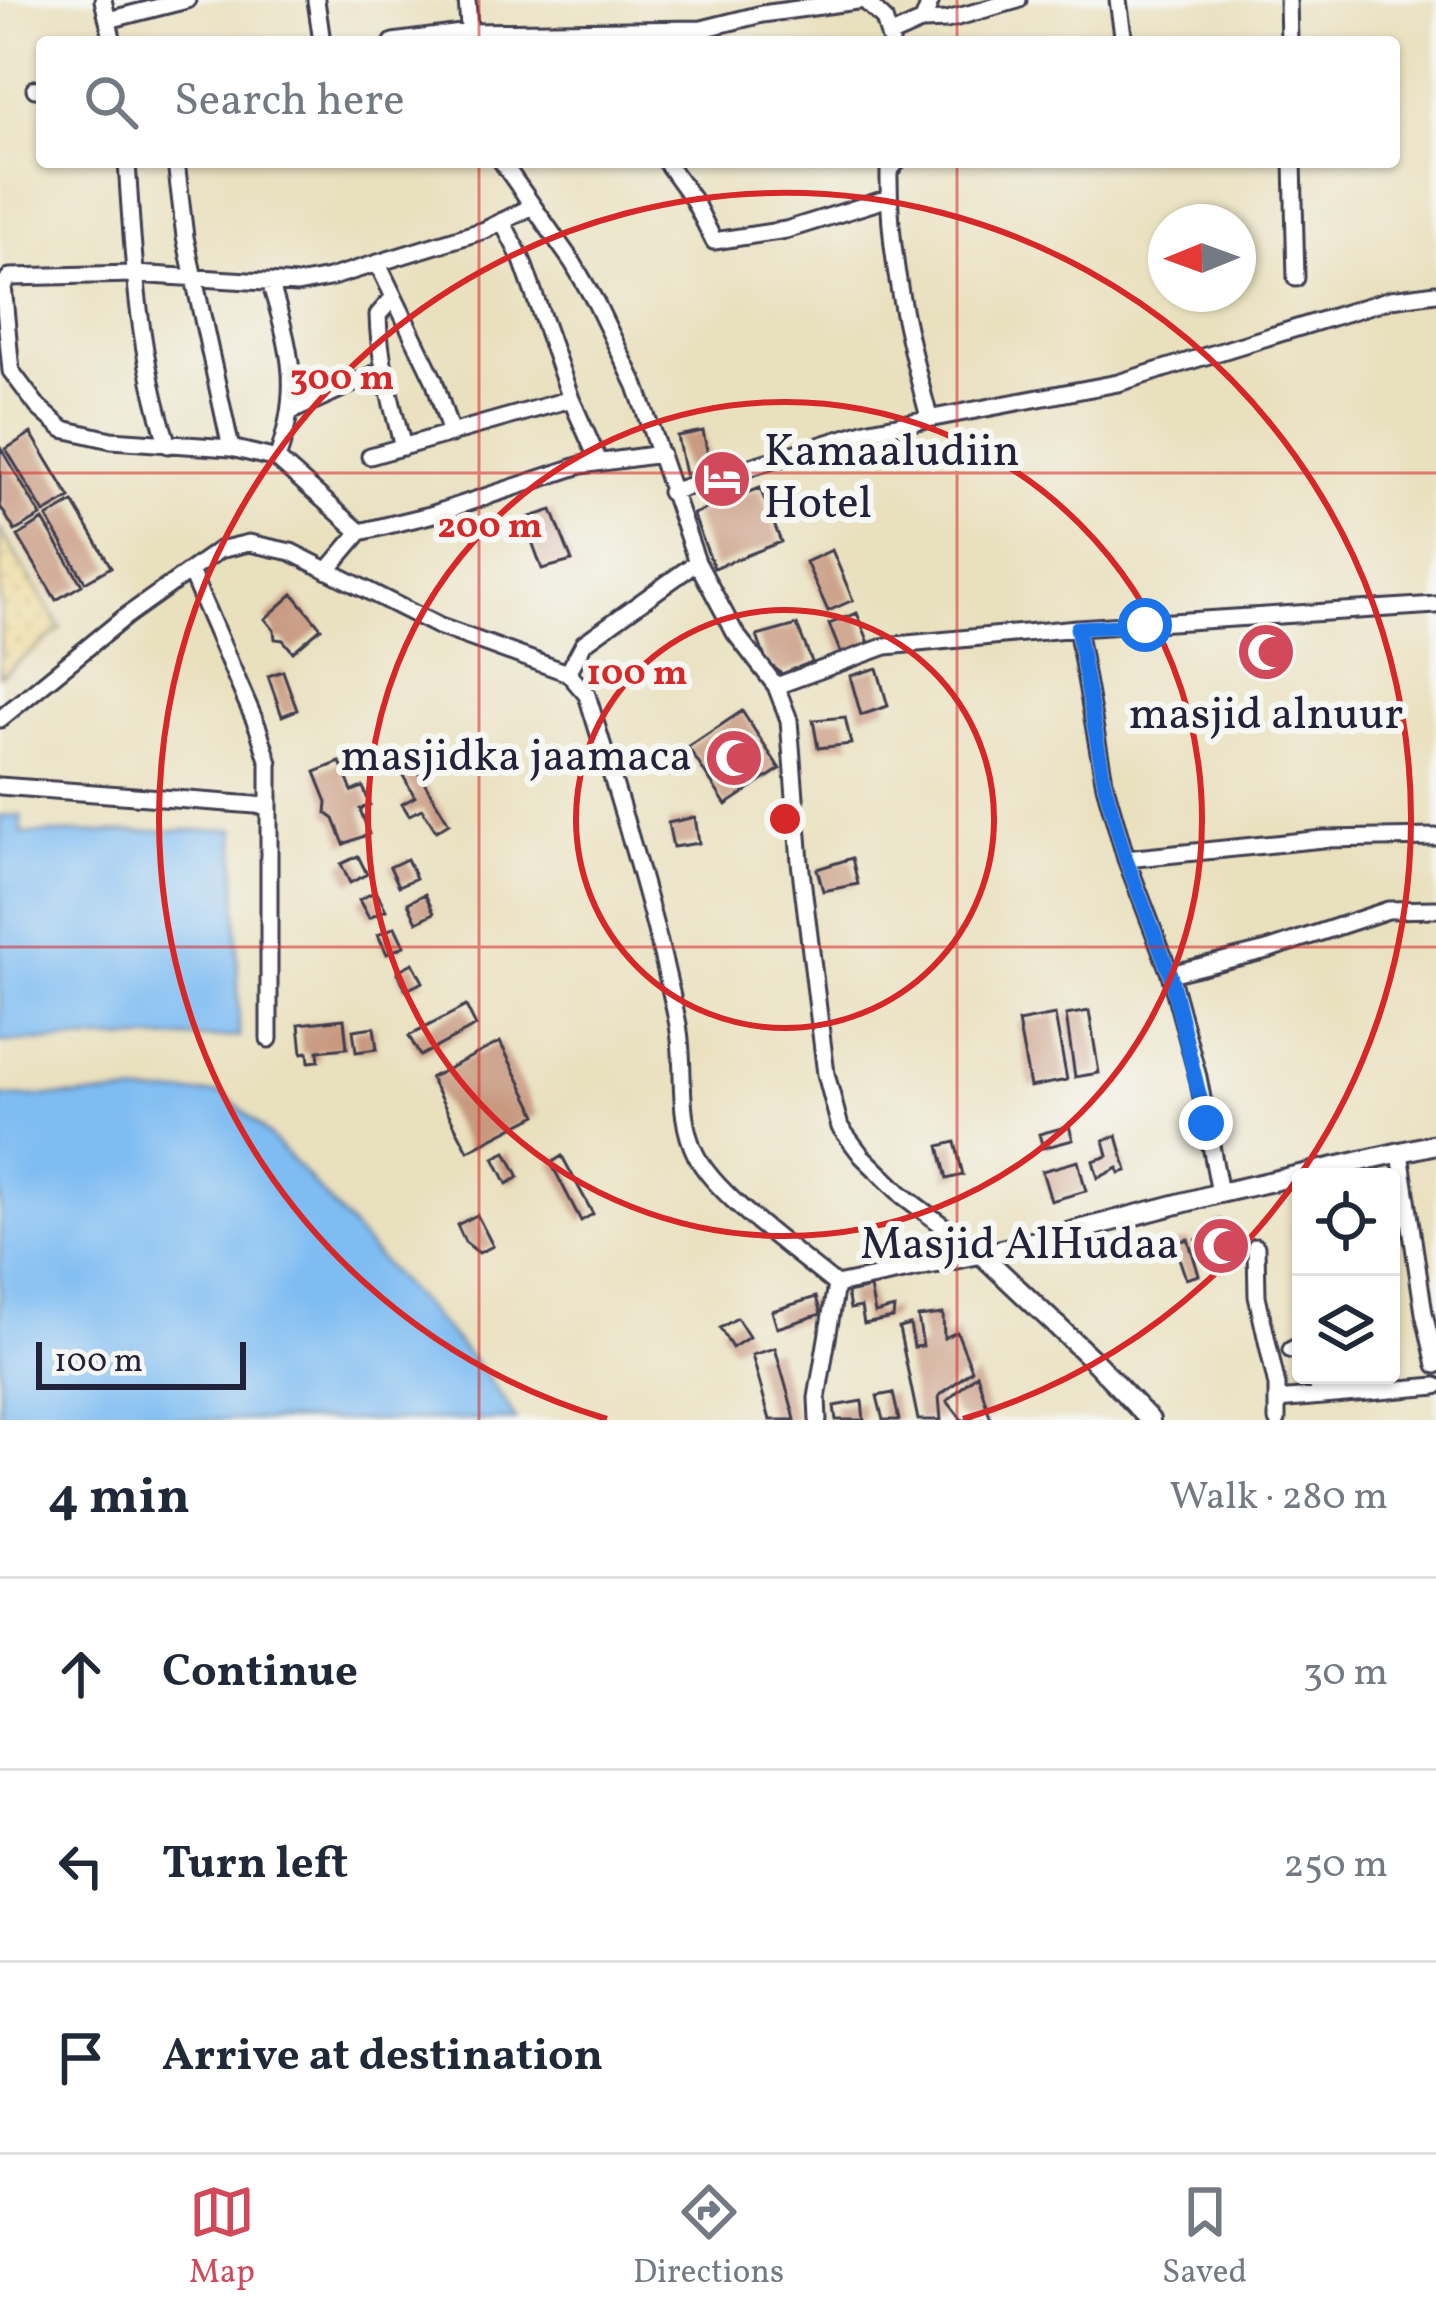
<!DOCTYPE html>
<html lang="en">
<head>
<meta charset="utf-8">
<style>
  :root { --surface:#fff; --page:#f6f6f7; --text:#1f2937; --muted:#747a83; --line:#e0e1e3; --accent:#d1495b }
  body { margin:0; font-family:Vollkorn,serif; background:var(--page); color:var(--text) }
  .controls { position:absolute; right:36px; bottom:36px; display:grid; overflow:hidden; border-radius:12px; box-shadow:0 3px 9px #0004 }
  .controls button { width:108px; height:108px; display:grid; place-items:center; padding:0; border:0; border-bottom:3px solid var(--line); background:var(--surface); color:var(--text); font:60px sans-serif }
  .compass { position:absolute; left:1148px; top:204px; width:108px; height:108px; border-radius:50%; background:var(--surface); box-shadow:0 3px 9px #0004; rotate:269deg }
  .scale { position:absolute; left:36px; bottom:30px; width:210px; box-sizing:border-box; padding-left:12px; border:6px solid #22223b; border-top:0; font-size:33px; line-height:42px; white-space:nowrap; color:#22223b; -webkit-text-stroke:9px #f6f6f2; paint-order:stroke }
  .stop { position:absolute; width:36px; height:36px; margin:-27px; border:9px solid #1a73e8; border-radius:50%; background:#fff }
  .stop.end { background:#1a73e8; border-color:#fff; box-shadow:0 3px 12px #0008 }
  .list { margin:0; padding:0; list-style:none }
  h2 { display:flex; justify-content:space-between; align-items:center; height:156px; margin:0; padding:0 48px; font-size:51px }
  h2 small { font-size:39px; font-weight:400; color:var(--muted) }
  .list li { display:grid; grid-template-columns:78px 1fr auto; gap:36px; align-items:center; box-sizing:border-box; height:192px; padding:0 48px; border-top:3px solid var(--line) }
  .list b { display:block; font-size:45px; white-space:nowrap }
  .list em { font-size:39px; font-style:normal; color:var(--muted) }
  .icon { flex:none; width:66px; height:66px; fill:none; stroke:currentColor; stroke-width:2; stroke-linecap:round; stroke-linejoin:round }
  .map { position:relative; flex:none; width:1436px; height:1420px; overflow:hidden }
  .search { position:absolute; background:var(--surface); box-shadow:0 3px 9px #0004; left:36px; right:36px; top:36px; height:132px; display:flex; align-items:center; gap:30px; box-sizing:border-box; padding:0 42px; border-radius:12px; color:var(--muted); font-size:45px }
  .sheet { height:732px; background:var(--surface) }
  nav { display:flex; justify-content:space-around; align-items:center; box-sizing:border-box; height:168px; border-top:3px solid var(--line); background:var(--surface); font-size:33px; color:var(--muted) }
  nav a { display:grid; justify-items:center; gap:6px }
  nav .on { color:var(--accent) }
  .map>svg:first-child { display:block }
  .sand { fill:url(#sand-dots); stroke:#887e6c; stroke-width:3 }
  .water { fill:#7ebcf2; stroke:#506f96; stroke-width:3 }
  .building { fill:#c8997f }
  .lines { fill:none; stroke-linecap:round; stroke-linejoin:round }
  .minor-casing { stroke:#403e4f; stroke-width:21 }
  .major-casing { stroke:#403e4f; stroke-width:24 }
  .minor { stroke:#fff; stroke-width:15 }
  .major { stroke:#fff; stroke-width:18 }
  .route { stroke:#1a73e8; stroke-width:15 }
  .grid { fill:none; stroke:#d62828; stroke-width:3; stroke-opacity:0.55 }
  .ring { fill:none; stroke:#d62828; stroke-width:6 }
  .labels { text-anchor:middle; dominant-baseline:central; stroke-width:12; stroke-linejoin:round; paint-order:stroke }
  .poi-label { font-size:45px; fill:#22223b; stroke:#f6f6f2; text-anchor:end }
  .centre { fill:#d62828; stroke:#f6f6f2; stroke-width:6 }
  .ring-label { font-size:36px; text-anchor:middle; font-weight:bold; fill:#d62828; stroke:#f6f6f2; stroke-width:12; stroke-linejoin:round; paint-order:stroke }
</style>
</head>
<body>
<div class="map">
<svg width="1436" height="1420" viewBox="0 0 1436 1420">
  <defs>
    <pattern id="sand-dots" width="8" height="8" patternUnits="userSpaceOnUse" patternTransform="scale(3)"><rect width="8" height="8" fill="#eeda9e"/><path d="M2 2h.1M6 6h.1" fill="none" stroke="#ccbb89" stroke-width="1.8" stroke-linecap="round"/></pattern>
  </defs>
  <rect width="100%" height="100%" fill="#f6f6f2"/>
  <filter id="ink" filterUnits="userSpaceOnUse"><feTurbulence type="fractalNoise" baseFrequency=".00833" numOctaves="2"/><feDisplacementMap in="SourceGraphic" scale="24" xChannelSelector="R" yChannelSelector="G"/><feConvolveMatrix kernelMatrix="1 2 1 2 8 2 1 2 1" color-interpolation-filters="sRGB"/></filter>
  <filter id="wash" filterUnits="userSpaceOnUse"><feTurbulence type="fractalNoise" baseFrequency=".004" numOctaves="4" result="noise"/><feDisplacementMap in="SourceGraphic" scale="48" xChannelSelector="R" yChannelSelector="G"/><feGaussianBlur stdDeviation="2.7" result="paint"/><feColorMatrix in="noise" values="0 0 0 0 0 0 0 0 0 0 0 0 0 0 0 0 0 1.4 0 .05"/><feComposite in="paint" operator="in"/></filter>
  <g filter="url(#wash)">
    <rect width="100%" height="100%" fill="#e9e0be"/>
    <!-- sand -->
    <path class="sand" d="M0,529L61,629L0,676Z"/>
    <!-- water -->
    <path class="water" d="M0,816H21L22,834L235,829L239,1037L0,1042Z
      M223,1093C290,1150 343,1220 402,1284C443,1328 486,1368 516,1420H0V1097Z"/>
    <g id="blocks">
      <!-- building -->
      <path class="building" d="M703,431L711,469L685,474L677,436Z
        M31,433L70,498L44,513L6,449Z
        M0,447L41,516L15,531L0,506Z
        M760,488L781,542L714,568L693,514Z
        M73,502L111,567L85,582L47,517Z
        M552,510L572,561L542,569L524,519Z
        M43,520L82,585L56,600L18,536Z
        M832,550L853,600L828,611L806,562Z
        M293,594L321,628L293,652L283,640L275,639L274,630L265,619Z
        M857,613L869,643L841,654L829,624Z
        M797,625L812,662L782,674L766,661L757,636Z
        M877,668L888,706L861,715L850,676Z
        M283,671L297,710L282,716L268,676Z
        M742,711L780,769L726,805L688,747Z
        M845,717L851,744L818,748L813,720Z
        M340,762L352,791L363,787L370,805L360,809L369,834L344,844L334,819L326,813L327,802L315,772Z
        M413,764L449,823L436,831L422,809L409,815L402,804L415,797L401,772Z
        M695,817L699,843L673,847L668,823Z
        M358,856L367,874L350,883L341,864Z
        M852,858L858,884L823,891L817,869Z
        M407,859L416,878L399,886L390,867Z
        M376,891L386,910L369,918L359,900Z
        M425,894L434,913L417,922L408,903Z
        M395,927L404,946L387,954L378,935Z
        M413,963L423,982L406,990L397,971Z
        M466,1006L476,1026L420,1056L409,1036Z
        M1089,1011L1099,1073L1075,1077L1066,1015Z
        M1055,1015L1067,1080L1030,1087L1018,1022Z
        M344,1019L347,1048L318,1051L319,1061L309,1062L308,1052L302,1053L299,1024Z
        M374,1027L377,1049L356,1052L353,1030Z
        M500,1042L537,1115L468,1151L430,1078Z
        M1069,1126L1073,1140L1043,1148L1039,1134Z
        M1117,1136L1127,1171L1119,1173L1118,1168L1098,1178L1093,1161L1108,1156L1104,1140Z
        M955,1142L963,1175L947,1179L939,1146Z
        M506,1152L519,1177L507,1184L494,1158Z
        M562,1156L593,1214L581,1221L551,1163Z
        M1078,1161L1086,1191L1051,1201L1042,1171Z
        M477,1215L493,1246L479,1253L465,1242L457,1225Z
        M1221,1220L1247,1253L1222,1273L1211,1260L1203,1259L1204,1251L1196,1240Z
        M1188,1239L1199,1275L1186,1279L1174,1243Z
        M870,1288L875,1313L894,1308L893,1318L864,1324L861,1307L850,1309L847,1293Z
        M816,1297L821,1314L777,1328L772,1311Z
        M943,1314L944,1338L957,1332L972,1370L939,1396L941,1420H918L899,1328L910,1325L914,1347L923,1346L918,1317Z
        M737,1318L749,1337L732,1348L720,1328Z
        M775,1348L793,1411L795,1420H770L752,1355Z
        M977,1374L991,1420H962L947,1401Z
        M893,1393L899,1420H883L877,1396Z
        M862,1401L864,1420H836L834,1406Z"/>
    </g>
  </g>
  <g filter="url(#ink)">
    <use href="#blocks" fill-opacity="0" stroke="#403e4f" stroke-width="3"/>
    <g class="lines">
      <!-- minor casing -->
      <g class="minor-casing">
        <path id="minor" d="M103,0L113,42
          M316,0L322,42
          M467,0L470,39
          M1118,0L1124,42
          M1288,0L1289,42
          M108,20L187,0
          M923,21L947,20L1018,0
          M889,36L923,21L931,0
          M393,42L469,32L702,29L762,14L864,0L884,19L891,42
          M35,89L42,88
          M127,162C133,257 138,354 168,445
          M176,162L185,237L231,448
          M502,162L573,263L596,303L636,386L697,562L735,633L776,686L789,720L800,862L826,1074L840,1127L862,1156L902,1195L982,1255
          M666,162L694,201L714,241L786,230L889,198
          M897,162L889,171C888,255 907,336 929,417
          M1293,162L1296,278
          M502,221L522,260L571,399L599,462
          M378,264L434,380L451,434
          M270,282C291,351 302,389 277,459
          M392,299L378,315C379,361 392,404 403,447
          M292,411L383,370
          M370,456L571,399
          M670,492L870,430L1118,383L1391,299L1436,293
          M360,532L277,459L231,448L111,440L63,429L38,407L11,371L3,286L10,277L134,274L297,284L329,278L485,230L531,207
          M190,571L258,728L269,763V1039
          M327,571L360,532L430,515L581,465L661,454
          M1077,628L1105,786L1126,859L1170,974L1198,1077L1220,1193
          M568,673L584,643L697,562
          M776,686L886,646L1077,628L1436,605
          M0,719L125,617L219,550L249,543L291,552L438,626L568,673L587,695C620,803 654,909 677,1020C687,1064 675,1114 696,1155C716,1196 798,1253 836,1285
          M0,786L269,806
          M1126,859L1323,839L1436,837
          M1170,974L1267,950L1388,910L1436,909
          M1400,1153L1424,1313L1436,1365
          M1256,1247L1257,1296L1277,1386V1420
          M836,1285L982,1255
          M1291,1350L1301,1345
          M1317,1395L1319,1375
          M1277,1400L1436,1386
          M818,1420L817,1398L836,1285"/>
      </g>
      <!-- major casing -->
      <g class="major-casing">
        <path id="major" d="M982,1255L1220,1193L1436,1144
          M982,1255L1094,1361L1150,1420"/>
      </g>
      <!-- minor -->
      <use href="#minor" class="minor"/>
      <!-- major -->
      <use href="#major" class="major"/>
    </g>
  </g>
  <g class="lines" filter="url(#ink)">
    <!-- route -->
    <path class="route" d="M1145,625L1077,628L1105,786L1126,860L1170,974L1206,1123"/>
  </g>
  <!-- grid -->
  <path class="grid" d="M479,0V42M957,0V42M479,162V1420M957,162V1420M0,473H1436M0,947H1436"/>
  <!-- distance rings -->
  <g class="ring">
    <circle cx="785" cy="819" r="209"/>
    <circle cx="785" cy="819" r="417"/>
    <path d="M607 1419A626 626 0 1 1 963 1419"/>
  </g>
  <!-- icons -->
  <defs>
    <g id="hotel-disc" transform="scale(3)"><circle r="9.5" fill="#d1495b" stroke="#f6f6f2"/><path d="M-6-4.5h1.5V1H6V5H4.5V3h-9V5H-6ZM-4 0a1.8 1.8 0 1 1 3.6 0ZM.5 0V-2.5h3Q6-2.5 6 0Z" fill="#fff"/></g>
    <g id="mosque-disc" transform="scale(3)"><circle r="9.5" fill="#d1495b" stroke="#f6f6f2"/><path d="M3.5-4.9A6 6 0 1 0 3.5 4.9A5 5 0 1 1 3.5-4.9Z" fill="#fff"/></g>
  </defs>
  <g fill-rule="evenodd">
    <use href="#hotel-disc" x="722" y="479"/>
    <use href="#mosque-disc" x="1266" y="652"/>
    <use href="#mosque-disc" x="734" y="758"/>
    <use href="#mosque-disc" x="1221" y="1246"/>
  </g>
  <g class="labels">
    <!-- poi labels -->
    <g class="poi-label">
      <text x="764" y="453" text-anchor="start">Kamaaludiin<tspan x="764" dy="52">Hotel</tspan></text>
      <text x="1266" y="716" text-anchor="middle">masjid alnuur</text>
      <text x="692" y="758">masjidka jaamaca</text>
      <text x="1179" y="1246">Masjid AlHudaa</text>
    </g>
  </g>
  <circle cx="785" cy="819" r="18" class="centre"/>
  <g class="ring-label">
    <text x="342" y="389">300 m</text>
    <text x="490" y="537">200 m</text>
    <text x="637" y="684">100 m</text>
  </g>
</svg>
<div class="controls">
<button><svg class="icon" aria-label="locate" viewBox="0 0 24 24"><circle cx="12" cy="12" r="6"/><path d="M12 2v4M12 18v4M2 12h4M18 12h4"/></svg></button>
<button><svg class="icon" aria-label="layers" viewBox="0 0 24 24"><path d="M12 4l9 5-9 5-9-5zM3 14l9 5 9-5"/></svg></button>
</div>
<svg class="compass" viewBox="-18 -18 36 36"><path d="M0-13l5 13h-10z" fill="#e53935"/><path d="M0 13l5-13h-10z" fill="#747a83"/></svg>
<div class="scale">100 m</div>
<div class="stop" style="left:1145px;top:625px"></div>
<div class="stop end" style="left:1206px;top:1123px"></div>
<div class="search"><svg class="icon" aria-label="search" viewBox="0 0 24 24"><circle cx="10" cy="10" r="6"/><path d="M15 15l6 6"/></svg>Search here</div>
</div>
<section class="sheet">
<h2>4 min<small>Walk · 280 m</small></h2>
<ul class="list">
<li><svg class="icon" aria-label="ahead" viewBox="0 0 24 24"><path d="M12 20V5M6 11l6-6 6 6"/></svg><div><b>Continue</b></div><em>30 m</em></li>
<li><svg class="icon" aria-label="left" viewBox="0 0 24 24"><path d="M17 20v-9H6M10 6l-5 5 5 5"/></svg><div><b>Turn left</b></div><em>250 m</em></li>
<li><svg class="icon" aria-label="arrive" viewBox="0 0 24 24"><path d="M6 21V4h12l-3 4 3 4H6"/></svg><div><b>Arrive at destination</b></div></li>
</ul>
</section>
<nav>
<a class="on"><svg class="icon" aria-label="map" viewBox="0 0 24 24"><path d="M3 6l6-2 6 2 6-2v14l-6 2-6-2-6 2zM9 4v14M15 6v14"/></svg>Map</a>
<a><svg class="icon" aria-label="directions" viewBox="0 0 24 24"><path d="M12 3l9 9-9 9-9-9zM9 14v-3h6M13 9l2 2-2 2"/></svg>Directions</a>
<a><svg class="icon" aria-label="saved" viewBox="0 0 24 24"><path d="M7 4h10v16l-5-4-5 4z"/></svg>Saved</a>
</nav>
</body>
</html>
